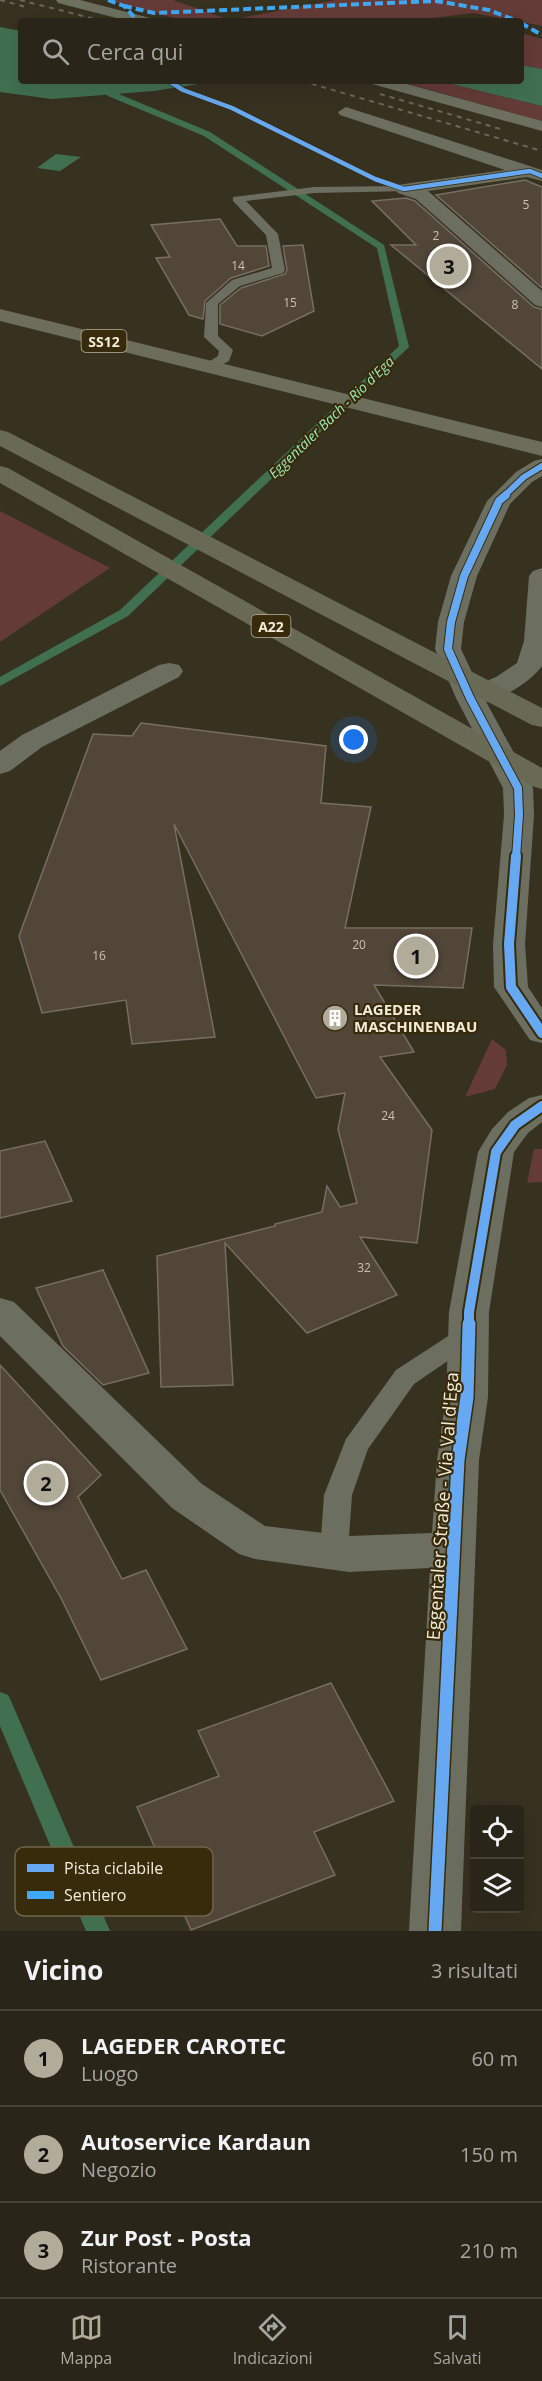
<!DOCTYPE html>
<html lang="it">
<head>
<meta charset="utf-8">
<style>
  :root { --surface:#292518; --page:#353125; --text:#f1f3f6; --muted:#a5a5a2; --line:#454237; --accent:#b1ab99 }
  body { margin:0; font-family:"Open Sans",sans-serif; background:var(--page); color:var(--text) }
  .controls { position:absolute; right:18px; bottom:18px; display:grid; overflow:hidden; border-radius:6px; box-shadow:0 6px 24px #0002 }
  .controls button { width:54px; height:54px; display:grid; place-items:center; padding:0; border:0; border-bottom:2px solid var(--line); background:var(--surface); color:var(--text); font:30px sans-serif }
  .you { position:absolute; left:354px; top:740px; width:21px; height:21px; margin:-15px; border:4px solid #fff; border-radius:50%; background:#1a73e8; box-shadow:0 0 0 9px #1a73e833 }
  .badge { display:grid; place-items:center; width:39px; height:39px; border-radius:50%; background:var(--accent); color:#111; font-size:20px; font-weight:700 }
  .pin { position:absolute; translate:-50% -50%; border:3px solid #fff; box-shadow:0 2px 6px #0006 }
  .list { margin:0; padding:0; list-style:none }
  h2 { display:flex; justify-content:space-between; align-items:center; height:78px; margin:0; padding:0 24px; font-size:26px }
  h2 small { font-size:20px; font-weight:400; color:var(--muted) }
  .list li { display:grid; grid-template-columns:39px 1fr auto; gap:18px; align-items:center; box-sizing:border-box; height:96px; padding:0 24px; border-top:2px solid var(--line) }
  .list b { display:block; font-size:22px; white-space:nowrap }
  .list p { margin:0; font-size:20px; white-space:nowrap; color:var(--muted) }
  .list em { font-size:20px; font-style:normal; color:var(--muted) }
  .icon { flex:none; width:33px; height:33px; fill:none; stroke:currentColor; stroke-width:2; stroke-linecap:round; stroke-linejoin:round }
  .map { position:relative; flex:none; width:542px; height:1931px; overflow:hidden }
  .search { position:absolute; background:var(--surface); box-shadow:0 6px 24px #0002; left:18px; right:18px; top:18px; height:66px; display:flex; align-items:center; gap:15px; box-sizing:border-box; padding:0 21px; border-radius:6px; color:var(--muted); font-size:22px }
  .sheet { height:366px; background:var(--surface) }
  nav { display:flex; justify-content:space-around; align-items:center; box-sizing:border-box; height:84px; border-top:2px solid var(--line); background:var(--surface); font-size:16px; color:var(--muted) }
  nav a { display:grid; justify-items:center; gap:3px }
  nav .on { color:var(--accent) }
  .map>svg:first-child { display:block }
  .green { fill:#643b37 }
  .water { fill:#417051 }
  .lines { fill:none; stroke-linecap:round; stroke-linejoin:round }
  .stream { fill:#417051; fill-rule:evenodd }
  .building { fill:#524639; stroke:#766e62; stroke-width:1.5 }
  .service { fill:#6c6f60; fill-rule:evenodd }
  .minor { fill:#6c6f60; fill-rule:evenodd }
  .tertiary { fill:#6c6f60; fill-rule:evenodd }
  .secondary { fill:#6e705f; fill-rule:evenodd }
  .primary { fill:#6d6d5b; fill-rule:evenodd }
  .motorway { fill:#696a56; fill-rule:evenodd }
  .rail { stroke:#6a685a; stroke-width:2; stroke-dasharray:5 5; stroke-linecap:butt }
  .quiet { stroke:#3fa9f5; stroke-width:4; stroke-dasharray:8 4; stroke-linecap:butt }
  .cycleway-far4-casing { stroke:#372b0c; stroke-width:6 }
  .cycleway-far3-casing { stroke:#372b0c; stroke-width:8 }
  .cycleway-far2-casing { stroke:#372b0c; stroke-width:10 }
  .cycleway-far1-casing { stroke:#372b0c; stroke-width:14 }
  .cycleway-casing { stroke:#372b0c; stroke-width:16 }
  .cycleway-far4 { stroke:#66a8f1; stroke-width:4.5 }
  .cycleway-far3 { stroke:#66a8f1; stroke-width:6 }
  .cycleway-far2 { stroke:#66a8f1; stroke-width:8 }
  .cycleway-far1 { stroke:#66a8f1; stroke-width:10 }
  .cycleway { stroke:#66a8f1; stroke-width:13 }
  .labels { text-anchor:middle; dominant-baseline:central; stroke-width:4.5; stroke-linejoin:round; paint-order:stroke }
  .number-label { font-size:12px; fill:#cbc2b2 }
  .shield { fill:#372b0c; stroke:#bbb29c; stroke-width:1.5 }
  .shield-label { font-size:14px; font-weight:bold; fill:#f3ecda }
  .far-water-label { font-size:14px; font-style:italic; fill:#9aeab7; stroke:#372b0c }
  .poi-label { font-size:15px; font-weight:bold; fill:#f3ecda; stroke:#372b0c; text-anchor:start }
  .near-street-label { font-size:18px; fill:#f3ecda; stroke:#372b0c }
  .key { fill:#372b0c; stroke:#6f654a; stroke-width:1.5 }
  .key-label { font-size:16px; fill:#f3ecda }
</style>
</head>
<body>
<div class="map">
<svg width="542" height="1931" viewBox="0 0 542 1931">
  <rect width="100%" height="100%" fill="#373120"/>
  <!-- green -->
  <path class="green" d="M107,0H173L230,20L335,0H542V26L474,13L408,21H185Z
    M521,33L542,39V69L521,65Z
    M398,81H439L542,106V121Z
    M0,511L110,568L0,642Z
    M492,1039L506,1050L507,1065L495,1089L465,1097Z
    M534,1149H542V1182L527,1183Z"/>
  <!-- water -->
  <path class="water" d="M0,27L21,31V81H218L154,91L52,99L0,92Z
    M521,65L542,69V106L439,81H521Z
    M56,154L81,157L60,171L37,168Z"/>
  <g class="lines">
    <!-- stream -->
    <path class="stream" d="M93,81H101L114,92L210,132L384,245L409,347L128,616L0,686V677L120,610L399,346L377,248L204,136L108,96Z
      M0,1692L8,1695L11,1701L110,1931H86L0,1726Z"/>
  </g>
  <!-- building -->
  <path class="building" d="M525,180L542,187V288L436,195Z
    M406,198L415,201L534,307L542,309V369L391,245H416L372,201Z
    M220,219L237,246H266L269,266L231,278L205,301L203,319L189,315L156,258L170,257L151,225Z
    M303,245L314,311L262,336L220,324V305L241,288L285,274L287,270L283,246Z
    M141,723L326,746L321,803L371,807L345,928H472L463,988L374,985L414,1052L380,1057L432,1130L417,1243L360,1237L397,1295L307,1333L225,1243L233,1385L161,1387L157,1256L275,1226V1224L322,1212L327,1186L340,1207L357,1203L338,1129L345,1093L316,1098L174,824L215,1037L132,1044L126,1000L42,1013L19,936L93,734L132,736Z
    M45,1141L72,1201L0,1218V1151Z
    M103,1270L149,1373L103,1385L63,1346L36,1288Z
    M0,1365L101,1475L78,1497L122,1579L146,1570L187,1649L101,1680L62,1600L0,1490Z
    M331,1683L394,1801L314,1832L335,1875L191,1930L137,1807L219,1776L198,1731Z"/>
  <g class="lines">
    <!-- service -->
    <path class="service" d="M404,186L408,187V191L314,193L246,201L278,234L285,270L283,273L240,286L218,304V336L233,350L229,361L214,369H204L202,366L218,356L219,351L204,337L206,303L232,280L272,268L266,235L233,201V197L314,187Z
      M468,1326L477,1329L481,1335L477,1341L414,1384L368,1449L352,1495L348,1551L344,1559L334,1562L324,1559L320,1551L324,1495L346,1439L396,1370L459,1329Z"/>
    <!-- minor -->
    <path class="minor" d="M346,107L542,170V181L527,177L428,191L542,291V307L535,305L416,199L398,193L395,189L398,185L404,184L505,170L340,115L338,112Z
      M542,568V666C528,686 484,710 460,704L456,698L460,692L496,677L517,663L524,641L529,576L533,571Z
      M169,663L179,665L183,671L179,677L42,747L10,771L0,774V751L22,735L159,665Z
      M542,1095V1122L528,1133L514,1152L489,1312L488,1397L479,1460L461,1931H409L430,1568L349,1572L255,1559L239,1554L172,1508L0,1336V1298L14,1302L202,1484L265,1526L349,1536L432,1533L437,1460L446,1397L449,1312L478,1152L492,1129L508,1112L529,1098Z"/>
    <!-- tertiary -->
    <path class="tertiary" d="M542,459V476L532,482L510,504L477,576L464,622L461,649L484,698L533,788L534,815L525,944L528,987L542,1008V1043L530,1040L494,987L493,944L504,815L503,788L456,698L435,649L438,622L451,576L487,501L516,472L534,461Z"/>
    <!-- secondary -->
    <path class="secondary" d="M56,0H80L150,18L152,21H128L58,3Z
      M370,81H396L542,121V131L372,84Z"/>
    <!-- primary -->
    <path class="primary" d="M0,309L542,442V456L0,321Z"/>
    <!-- motorway -->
    <path class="motorway" d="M0,430L8,432L542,708V727L532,725L0,446Z
      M0,466L8,468L542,768V789L532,786L0,483Z"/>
    <!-- rail -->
    <path class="rail" d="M0,0L26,7
      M20,0L103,21
      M302,81L542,151
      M380,94L504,130"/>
    <!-- quiet -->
    <path class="quiet" d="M108,0L124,6L136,19
      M124,6L154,13L436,1L489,10L517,21
      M521,23L542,35"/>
    <!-- cycleway-far4 casing -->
    <g class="cycleway-far4-casing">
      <path id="cycleway-far4" d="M169,81L183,90L232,108L375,179L404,189L530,171L542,176"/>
    </g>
    <!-- cycleway-far3 casing -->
    <g class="cycleway-far3-casing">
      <path id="cycleway-far3" d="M504,496L524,477L542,466"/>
    </g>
    <!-- cycleway-far2 casing -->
    <g class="cycleway-far2-casing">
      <path id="cycleway-far2" d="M506,495L499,501L464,576L451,622L448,649L470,698L518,788L519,815L516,858"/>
    </g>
    <!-- cycleway-far1 casing -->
    <g class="cycleway-far1-casing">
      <path id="cycleway-far1" d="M516,856L509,944L511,987L542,1033
        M469,1326V1312L496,1152L515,1125L542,1106"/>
    </g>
    <!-- cycleway casing -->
    <g class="cycleway-casing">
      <path id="cycleway" d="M435,1931L458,1460L467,1397L469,1324"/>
    </g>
    <!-- cycleway-far4 -->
    <use href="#cycleway-far4" class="cycleway-far4"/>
    <!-- cycleway-far3 -->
    <use href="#cycleway-far3" class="cycleway-far3"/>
    <!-- cycleway-far2 -->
    <use href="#cycleway-far2" class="cycleway-far2"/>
    <!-- cycleway-far1 -->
    <use href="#cycleway-far1" class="cycleway-far1"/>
    <!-- cycleway -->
    <use href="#cycleway" class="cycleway"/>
  </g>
  <!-- icons -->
  <defs>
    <g id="building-disc" transform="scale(1.35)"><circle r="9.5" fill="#b1ab99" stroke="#372b0c"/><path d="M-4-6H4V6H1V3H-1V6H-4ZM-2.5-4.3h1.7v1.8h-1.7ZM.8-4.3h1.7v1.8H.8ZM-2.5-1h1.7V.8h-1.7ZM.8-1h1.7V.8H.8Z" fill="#fff"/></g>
  </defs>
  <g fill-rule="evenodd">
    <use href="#building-disc" x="335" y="1018"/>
  </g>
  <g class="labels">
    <!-- number labels -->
    <g class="number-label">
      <text x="526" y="204">5</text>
      <text x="436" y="235">2</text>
      <text x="238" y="265">14</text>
      <text x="290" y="302">15</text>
      <text x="515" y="304">8</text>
      <text x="359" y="944">20</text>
      <text x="99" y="955">16</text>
      <text x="388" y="1115">24</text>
      <text x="364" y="1267">32</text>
    </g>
    <!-- shield labels -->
    <g class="shield">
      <rect x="81.5" y="330" width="45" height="22" rx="4.5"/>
      <rect x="251.5" y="615" width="39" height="22" rx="4.5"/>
    </g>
    <g class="shield-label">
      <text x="104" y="341">SS12</text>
      <text x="271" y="626">A22</text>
    </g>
    <!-- far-water labels -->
    <g class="far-water-label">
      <text transform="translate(331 417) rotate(-44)">Eggentaler Bach - Rio d'Ega</text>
    </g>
    <!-- poi labels -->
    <g class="poi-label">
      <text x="354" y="1009">LAGEDER<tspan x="354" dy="17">MASCHINENBAU</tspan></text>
    </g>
    <!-- near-street labels -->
    <g class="near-street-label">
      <text transform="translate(442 1506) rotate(-86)">Eggentaler Straße - Via Val d'Ega</text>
    </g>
  </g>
  <!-- legend -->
  <rect x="15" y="1847" width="198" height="69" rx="9" class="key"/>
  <rect x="27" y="1864" width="27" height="8" fill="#66a8f1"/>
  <rect x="27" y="1891" width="27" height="8" fill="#3fa9f5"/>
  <g class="key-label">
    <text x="64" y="1874">Pista ciclabile</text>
    <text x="64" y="1901">Sentiero</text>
  </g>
</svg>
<div class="controls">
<button><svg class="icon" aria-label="locate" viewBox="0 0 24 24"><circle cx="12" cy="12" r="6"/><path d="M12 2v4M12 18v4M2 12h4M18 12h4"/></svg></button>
<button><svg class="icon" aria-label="layers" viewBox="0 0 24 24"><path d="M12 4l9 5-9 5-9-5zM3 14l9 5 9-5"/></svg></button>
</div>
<div class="you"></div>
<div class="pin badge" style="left:416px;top:956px">1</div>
<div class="pin badge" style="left:46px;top:1483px">2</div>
<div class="pin badge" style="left:449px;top:266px">3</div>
<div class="search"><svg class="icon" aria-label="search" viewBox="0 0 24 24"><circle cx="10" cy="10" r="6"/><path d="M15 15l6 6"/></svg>Cerca qui</div>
</div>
<section class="sheet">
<h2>Vicino<small>3 risultati</small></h2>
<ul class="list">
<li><span class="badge">1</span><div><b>LAGEDER CAROTEC</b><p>Luogo</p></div><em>60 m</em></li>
<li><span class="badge">2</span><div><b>Autoservice Kardaun</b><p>Negozio</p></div><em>150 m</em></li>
<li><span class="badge">3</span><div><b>Zur Post - Posta</b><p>Ristorante</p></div><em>210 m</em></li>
</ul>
</section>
<nav>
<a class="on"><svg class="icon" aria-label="map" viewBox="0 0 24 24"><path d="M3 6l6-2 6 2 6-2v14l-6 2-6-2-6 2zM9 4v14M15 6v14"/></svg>Mappa</a>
<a><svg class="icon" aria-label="directions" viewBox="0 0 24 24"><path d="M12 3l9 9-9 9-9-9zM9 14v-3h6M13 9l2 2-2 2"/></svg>Indicazioni</a>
<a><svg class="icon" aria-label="saved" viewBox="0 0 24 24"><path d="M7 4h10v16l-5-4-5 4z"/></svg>Salvati</a>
</nav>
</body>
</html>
